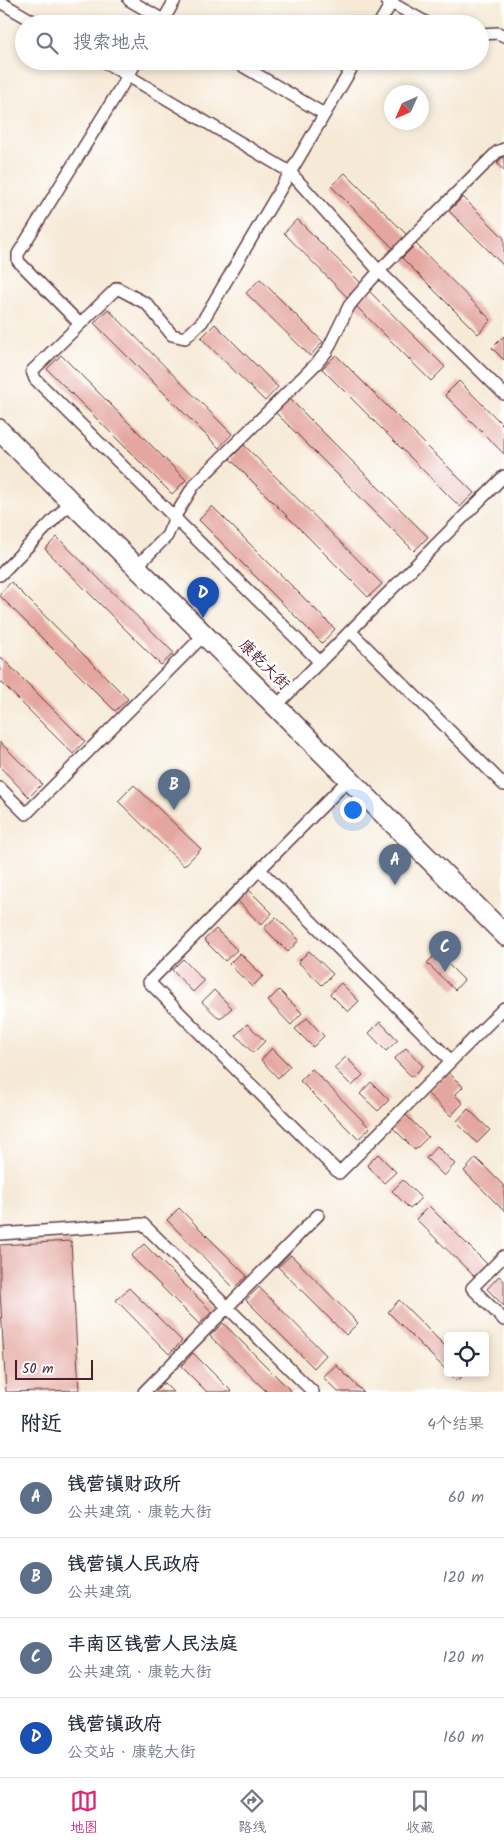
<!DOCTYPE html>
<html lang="zh">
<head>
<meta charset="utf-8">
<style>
  :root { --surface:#fff; --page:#f6f6f7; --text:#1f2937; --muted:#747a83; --line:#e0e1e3; --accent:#db2777 }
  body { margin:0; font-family:Kalam,"LXGW WenKai TC",sans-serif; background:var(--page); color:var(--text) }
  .controls { position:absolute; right:15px; bottom:15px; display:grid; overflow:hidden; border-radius:5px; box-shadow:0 2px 8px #0003 }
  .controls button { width:45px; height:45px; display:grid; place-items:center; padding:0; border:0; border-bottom:1px solid var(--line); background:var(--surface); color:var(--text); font:25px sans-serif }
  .compass { position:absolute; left:384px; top:85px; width:45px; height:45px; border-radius:50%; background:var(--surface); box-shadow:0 2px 8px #0003; rotate:225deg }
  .scale { position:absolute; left:15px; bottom:12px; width:78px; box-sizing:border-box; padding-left:5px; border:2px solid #4a1f2b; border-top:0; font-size:14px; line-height:18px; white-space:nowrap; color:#4a1f2b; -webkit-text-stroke:4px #fff; paint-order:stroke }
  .you { position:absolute; left:352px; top:809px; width:18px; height:18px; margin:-12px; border:4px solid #fff; border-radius:50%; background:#1a73e8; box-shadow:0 0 0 8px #1a73e833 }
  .badge { display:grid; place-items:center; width:32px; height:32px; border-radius:50%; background:var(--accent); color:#fff; font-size:16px; font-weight:700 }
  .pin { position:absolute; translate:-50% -41px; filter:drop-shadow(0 1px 2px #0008) }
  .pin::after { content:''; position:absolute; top:26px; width:18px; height:15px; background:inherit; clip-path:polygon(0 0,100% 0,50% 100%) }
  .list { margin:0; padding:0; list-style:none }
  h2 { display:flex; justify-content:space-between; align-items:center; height:65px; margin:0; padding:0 20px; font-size:21px }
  h2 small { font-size:16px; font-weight:400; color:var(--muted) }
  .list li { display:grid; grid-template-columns:32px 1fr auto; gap:15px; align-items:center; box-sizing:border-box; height:80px; padding:0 20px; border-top:1px solid var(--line) }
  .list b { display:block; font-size:19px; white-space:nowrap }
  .list p { margin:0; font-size:16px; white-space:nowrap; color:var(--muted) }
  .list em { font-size:16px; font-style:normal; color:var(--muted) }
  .icon { flex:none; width:28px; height:28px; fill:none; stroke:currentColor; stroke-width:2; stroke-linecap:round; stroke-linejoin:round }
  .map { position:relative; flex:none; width:504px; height:1392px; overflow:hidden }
  .search { position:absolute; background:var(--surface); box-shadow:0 2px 8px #0003; left:15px; right:15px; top:15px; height:55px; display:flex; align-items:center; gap:12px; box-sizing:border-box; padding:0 18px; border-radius:28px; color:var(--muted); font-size:19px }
  .sheet { height:385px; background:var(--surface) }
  nav { display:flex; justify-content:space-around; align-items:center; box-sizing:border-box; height:70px; border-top:1px solid var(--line); background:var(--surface); font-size:14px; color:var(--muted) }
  nav a { display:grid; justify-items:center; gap:2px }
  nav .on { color:var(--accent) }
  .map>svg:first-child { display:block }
  .building { fill:#e4a7a0 }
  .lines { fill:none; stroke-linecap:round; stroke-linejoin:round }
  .minor-casing { stroke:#643d45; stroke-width:14 }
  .minor { stroke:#fff; stroke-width:11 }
  .labels { text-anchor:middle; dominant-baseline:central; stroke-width:5; stroke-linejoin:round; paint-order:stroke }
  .street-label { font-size:16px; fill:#4a1f2b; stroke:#fff }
</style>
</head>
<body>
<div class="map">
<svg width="504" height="1392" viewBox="0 0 504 1392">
  <rect width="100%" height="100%" fill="#fff"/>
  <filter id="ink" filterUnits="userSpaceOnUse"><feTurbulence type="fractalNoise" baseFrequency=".02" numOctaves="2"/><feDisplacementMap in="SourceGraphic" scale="10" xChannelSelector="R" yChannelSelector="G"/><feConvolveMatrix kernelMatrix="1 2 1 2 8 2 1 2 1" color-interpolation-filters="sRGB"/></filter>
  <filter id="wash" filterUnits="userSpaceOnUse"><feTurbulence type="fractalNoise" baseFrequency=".0096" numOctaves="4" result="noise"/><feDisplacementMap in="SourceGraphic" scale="20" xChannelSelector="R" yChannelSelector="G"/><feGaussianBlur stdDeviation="1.12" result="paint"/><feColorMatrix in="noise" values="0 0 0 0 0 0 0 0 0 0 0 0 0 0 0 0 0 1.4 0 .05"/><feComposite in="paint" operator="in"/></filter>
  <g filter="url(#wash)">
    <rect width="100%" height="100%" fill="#f6ead7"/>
    <g id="blocks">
      <!-- building -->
      <path class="building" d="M504,156V171L497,163Z
        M345,173L408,236L395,250L331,186Z
        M463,197L504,238V266L449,211Z
        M297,219L361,283L347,297L284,233Z
        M416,244L491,320L478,334L402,258Z
        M260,279L323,342L310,356L246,293Z
        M369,291L445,367L431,381L355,305Z
        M108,309L232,434L219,448L94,323Z
        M215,324L278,387L265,401L201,338Z
        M504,336V360L492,348Z
        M61,355L186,480L172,494L47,369Z
        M336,355L474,493L460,507L322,369Z
        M459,381L504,426V454L445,395Z
        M290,399L428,537L414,551L276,413Z
        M244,445L382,584L368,597L230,459Z
        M212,506L335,629L322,643L199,520Z
        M57,537L174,653L161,665L45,549Z
        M11,582L128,699L115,711L0,596V594Z
        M0,656L85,741L73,754L0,681Z
        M0,742L42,784L29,797L0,767Z
        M134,785L201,849L184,866L118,801Z
        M249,890L272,913L261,925L238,901Z
        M276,917L299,940L288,952L264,928Z
        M216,929L237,950L225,961L204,940Z
        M309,951L333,974L322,985L298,962Z
        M240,953L263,976L252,987L229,964Z
        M437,953L464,980L455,990L427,963Z
        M183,959L204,981L193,992L172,970Z
        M341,983L359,1001L348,1012L330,994Z
        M214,990L232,1008L220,1019L202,1002Z
        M279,990L302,1013L291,1025L268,1001Z
        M307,1018L324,1036L313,1047L295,1029Z
        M380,1022L398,1040L386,1051L369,1033Z
        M247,1024L265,1041L253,1053L236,1035Z
        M272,1048L290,1066L278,1078L261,1060Z
        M406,1048L423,1066L412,1077L394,1059Z
        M346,1057L363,1075L352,1086L334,1068Z
        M312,1069L370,1128L358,1139L300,1081Z
        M448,1072L463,1087L455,1095L463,1103L451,1116L427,1093Z
        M371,1082L389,1100L378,1111L360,1094Z
        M468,1109L490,1130L477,1143L456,1122Z
        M405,1114L428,1137L415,1150L392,1127Z
        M437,1146L455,1164L444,1176L426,1158Z
        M378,1154L396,1172L384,1183L367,1165Z
        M476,1158L504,1186V1211L464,1171Z
        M403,1180L421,1198L410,1209L392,1191Z
        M429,1206L490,1267L478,1280L416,1219Z
        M179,1208L247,1276L234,1288L167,1220Z
        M71,1241L79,1390L6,1392L0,1292V1245Z
        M144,1244L212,1312L199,1324L131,1256Z
        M291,1255L358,1323L346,1335L278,1267Z
        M499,1276L504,1281V1306L487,1289Z
        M259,1287L326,1355L314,1368L246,1300Z
        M129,1288L182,1341L169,1354L116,1300Z
        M399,1300L448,1349V1372L388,1312Z
        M223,1323L292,1392H267L210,1336Z
        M193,1353L232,1392H207L181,1366Z
        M336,1365L363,1392H338L323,1377Z
        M449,1373H466L457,1381Z
        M164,1383L173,1392H155Z"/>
    </g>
  </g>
  <g filter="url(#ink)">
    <use href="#blocks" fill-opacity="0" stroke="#643d45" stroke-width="1"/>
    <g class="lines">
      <!-- minor casing -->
      <g class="minor-casing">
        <path id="minor" d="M129,0L170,24
          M386,0L429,24
          M0,2L38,24
          M161,24L175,0
          M379,24L393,0
          M480,34L498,33L504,36
          M103,61L290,172L379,271L504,394
          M234,61L324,114
          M80,324L18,261V254L137,61
          M0,425L504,928
          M0,437L504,940
          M139,564L167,536L177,513L194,485L317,363L327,351L349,306L358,295L379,271L497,152L504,149
          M0,575L68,505
          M350,631L504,785
          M320,662L35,379L32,371L117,288L147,304L172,335L185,338L202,322L356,61
          M279,703L504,476
          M352,776L149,982L339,1173L504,1008
          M0,788L26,814L201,638
          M260,870L451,1061
          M0,1234L143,1224L313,1392
          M504,1256L472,1288L504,1320
          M144,1392L318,1215"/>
      </g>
      <!-- minor -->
      <use href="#minor" class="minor"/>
    </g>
  </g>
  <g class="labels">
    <!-- street labels -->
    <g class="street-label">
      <text transform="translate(264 665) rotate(45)">康乾大街</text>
    </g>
  </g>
</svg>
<div class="controls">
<button><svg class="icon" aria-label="locate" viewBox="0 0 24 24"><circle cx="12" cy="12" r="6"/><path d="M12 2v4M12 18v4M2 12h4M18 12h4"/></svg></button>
</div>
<svg class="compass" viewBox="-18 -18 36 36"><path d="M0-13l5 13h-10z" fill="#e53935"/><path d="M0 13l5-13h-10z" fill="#747a83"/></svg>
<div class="scale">50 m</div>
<div class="you"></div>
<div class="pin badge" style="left:395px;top:885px;background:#5c6f8a">A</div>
<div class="pin badge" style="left:174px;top:810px;background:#5c6f8a">B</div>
<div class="pin badge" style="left:445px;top:972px;background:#5c6f8a">C</div>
<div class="pin badge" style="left:203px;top:618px;background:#1a4fb4">D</div>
<div class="search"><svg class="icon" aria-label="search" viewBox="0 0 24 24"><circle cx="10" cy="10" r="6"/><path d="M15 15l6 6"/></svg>搜索地点</div>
</div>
<section class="sheet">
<h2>附近<small>4个结果</small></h2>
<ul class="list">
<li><span class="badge" style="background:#5c6f8a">A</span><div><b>钱营镇财政所</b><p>公共建筑 · 康乾大街</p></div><em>60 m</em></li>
<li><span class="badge" style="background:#5c6f8a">B</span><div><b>钱营镇人民政府</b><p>公共建筑</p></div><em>120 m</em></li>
<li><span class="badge" style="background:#5c6f8a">C</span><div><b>丰南区钱营人民法庭</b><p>公共建筑 · 康乾大街</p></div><em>120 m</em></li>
<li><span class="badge" style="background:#1a4fb4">D</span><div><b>钱营镇政府</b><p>公交站 · 康乾大街</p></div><em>160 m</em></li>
</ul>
</section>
<nav>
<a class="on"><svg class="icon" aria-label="map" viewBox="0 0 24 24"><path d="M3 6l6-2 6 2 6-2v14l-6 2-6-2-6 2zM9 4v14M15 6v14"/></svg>地图</a>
<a><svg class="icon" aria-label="directions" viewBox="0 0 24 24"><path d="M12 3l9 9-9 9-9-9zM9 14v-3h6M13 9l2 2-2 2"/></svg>路线</a>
<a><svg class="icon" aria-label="saved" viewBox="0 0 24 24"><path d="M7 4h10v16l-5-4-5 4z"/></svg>收藏</a>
</nav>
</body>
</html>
